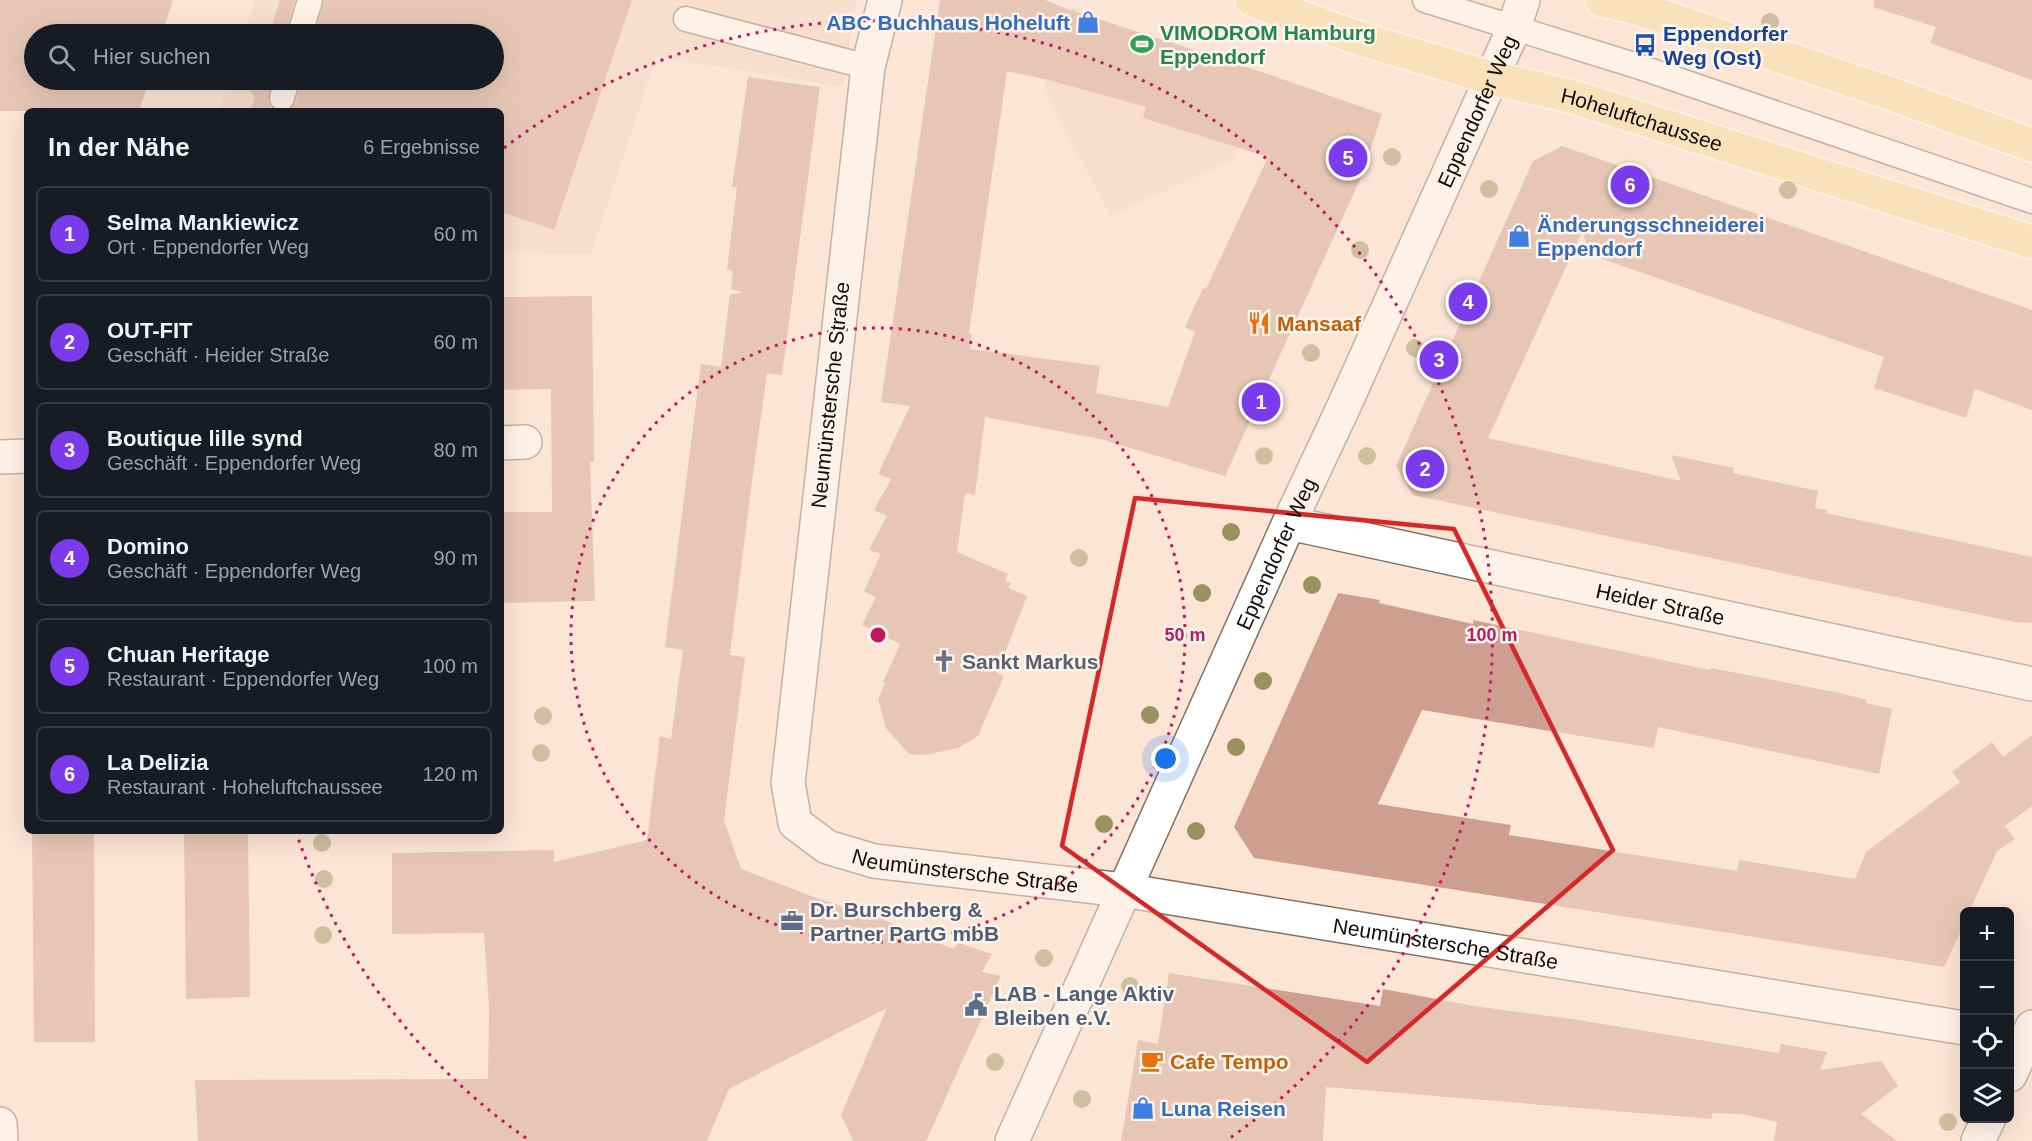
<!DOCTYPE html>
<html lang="de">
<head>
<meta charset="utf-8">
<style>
  :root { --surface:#171b24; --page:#20242c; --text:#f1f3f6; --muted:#9ea1a6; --line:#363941; --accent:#7c3aed }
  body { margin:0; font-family:Arial,sans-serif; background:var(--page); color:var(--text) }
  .controls { position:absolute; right:18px; bottom:18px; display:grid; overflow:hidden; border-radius:9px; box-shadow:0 6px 24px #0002 }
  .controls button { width:54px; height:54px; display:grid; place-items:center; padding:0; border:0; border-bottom:2px solid var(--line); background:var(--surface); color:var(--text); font:30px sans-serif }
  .you { position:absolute; left:1166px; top:759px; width:21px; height:21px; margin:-15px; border:4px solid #fff; border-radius:50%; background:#1a73e8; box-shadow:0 0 0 9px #1a73e833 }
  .badge { display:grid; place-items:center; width:39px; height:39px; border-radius:50%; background:var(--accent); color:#fff; font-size:20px; font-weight:700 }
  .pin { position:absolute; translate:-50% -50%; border:3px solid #fff; box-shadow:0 2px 6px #0006 }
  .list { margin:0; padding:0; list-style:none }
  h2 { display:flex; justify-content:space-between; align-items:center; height:78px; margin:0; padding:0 24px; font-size:26px }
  h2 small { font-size:20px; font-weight:400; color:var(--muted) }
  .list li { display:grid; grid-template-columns:39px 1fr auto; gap:18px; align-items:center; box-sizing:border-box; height:96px; margin:0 12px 12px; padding:0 12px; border:2px solid var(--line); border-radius:9px }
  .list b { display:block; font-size:22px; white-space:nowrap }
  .list p { margin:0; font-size:20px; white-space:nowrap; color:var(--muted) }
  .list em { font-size:20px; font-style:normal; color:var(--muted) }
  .icon { flex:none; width:33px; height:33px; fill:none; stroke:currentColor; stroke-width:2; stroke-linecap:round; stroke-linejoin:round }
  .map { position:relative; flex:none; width:2032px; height:1141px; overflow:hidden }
  .search { position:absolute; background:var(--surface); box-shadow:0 6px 24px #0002; left:24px; top:24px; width:480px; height:66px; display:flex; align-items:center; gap:15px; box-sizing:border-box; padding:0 21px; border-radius:33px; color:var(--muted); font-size:22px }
  .panel { position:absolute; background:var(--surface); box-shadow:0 6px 24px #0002; left:24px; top:108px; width:480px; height:726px; border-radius:9px }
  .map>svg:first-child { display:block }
  .built { fill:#f4d8c3 }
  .building { fill:#ce9f90; fill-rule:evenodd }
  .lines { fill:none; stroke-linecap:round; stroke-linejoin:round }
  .service-casing { stroke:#847062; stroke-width:27 }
  .pedestrian-casing { stroke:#847062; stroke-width:36 }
  .minor-casing { stroke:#847062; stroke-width:36 }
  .primary-casing { stroke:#fff; stroke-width:36 }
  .service { stroke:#fff; stroke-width:24 }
  .pedestrian { stroke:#fff; stroke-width:33 }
  .minor { stroke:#fff; stroke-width:33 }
  .primary { stroke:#f6dd9c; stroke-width:33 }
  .tree { fill:#9a9160 }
  .marked { fill:none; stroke:#d62828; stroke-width:4.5; stroke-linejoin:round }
  .ring { fill:none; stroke:#c2185b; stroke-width:3; stroke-dasharray:3 6 }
  .labels { text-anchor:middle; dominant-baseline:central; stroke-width:5; stroke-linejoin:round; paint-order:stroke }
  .shop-label { font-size:21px; font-weight:bold; fill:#366cbe; stroke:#fef5ef; text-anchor:start }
  .leisure-label { font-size:21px; font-weight:bold; fill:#27864d; stroke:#fef5ef; text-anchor:start }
  .transit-label { font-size:21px; font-weight:bold; fill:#164399; stroke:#fef5ef; text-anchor:start }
  .street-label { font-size:21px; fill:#120b06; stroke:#fef5ef }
  .food-label { font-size:21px; font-weight:bold; fill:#c56008; stroke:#fef5ef; text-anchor:start }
  .worship-label { font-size:21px; font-weight:bold; fill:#5b616d; stroke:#fef5ef; text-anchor:start }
  .service-label { font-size:21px; font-weight:bold; fill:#4e5e75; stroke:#fef5ef; text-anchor:start }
  .centre { fill:#c2185b; stroke:#fef5ef; stroke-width:3 }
  .ring-label { font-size:18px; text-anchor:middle; font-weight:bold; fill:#c2185b; stroke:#fef5ef; stroke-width:5; stroke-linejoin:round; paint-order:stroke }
</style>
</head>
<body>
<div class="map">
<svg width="2032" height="1141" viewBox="0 0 2032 1141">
  <rect width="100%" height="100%" fill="#fce5d5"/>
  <!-- built -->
  <path class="built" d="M255,0H856L843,87L656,57L591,254L501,253V111H219L229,80H494V34H244Z
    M1070,7L1267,81L1235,159L1110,216L1044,88Z"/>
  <!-- building -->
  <path class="building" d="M0,0H173L162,34H34V80H149L139,111H0Z
    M280,0H295L286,34H269Z
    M324,0H632L554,230L501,212V111H287L296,102L301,80H494V34H315Z
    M940,0H1045L1070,10L1268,74L1382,114L1363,173L1225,476L1100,439L985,417L975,495L965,493L957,552L1008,574L1005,581L1011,583L1008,588L1027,596L997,673L1004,676L978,736L958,748L925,755L909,754L886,728L878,699L885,683L883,682L900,644L862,625L876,597L864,591L881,554L869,550L887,516L874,510L891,479L878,474L910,406L881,402ZM1007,71L1048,80L1146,107L1143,118L1268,157L1206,289L1203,288L1185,327L1195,332L1168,407L1096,393L1100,366L970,349L972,334L969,333Z
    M1874,0H2032V80L1930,43L1936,27L1873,7Z
    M748,77L820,87L782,375L767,373L752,481L730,655L745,657L724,820L741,869L811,896L884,920L953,949L959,943L992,954L982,972L1001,976L926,1141H853L841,1115L887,1008L729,1089L707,1141H198L195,1080L488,1079L489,1007L484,933L392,934V853L554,850V862L647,840L660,736L671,739L683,650L665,647L701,364L721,367L730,294L743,293L731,289L733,271L727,270L737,187H732Z
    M254,80H272L268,101L271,108L277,111H250L255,97L250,91Z
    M1562,146L2032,310V410L1975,389L1966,418L1874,388L1884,357L1591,255L1582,232L1488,438L1681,481L1671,455L1734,468L1733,473L1818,491L1815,508L1827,510L1826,513L2032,557V623L2014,622L1413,495L1396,466L1533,161Z
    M592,296L594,462H590L595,601L501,603V512H552L551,389L501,390V297Z
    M1338,593L1380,600L1379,603L1473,624V620L1710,670L1711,668L1840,693L1867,700L1866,703L1892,709L1879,774L1658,727L1654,748L1422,710L1378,804L1511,825L1509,835L1617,852L1737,871L1739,860L1855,879L1866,852L1960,782L1952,772L1992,742L2003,757L2032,735V806L2005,826L2015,839L1997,851L1969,912H1965V922L1944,967L1254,858L1234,827Z
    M32,831H94L95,1042H34Z
    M184,831H248L250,997L186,999Z
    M1169,973L1380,1006L1383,989L1474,1006L1572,1019L1779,1053L1781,1044L1827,1052L1820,1070L1881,1061L1898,1086L1861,1114L1897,1141H1774L1777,1122L1743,1114L1713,1113L1711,1119L1326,1087L1323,1141H1121L1138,1040L1158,1044Z"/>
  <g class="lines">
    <!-- service casing -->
    <g class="service-casing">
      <path id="service" d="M1425,0L1637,66L2032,201
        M686,19L868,67
        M300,34L310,0
        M282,98L287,80"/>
    </g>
    <!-- pedestrian casing -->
    <g class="pedestrian-casing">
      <path id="pedestrian" d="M501,443L525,442
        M0,457L27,456"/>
    </g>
    <!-- minor casing -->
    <g class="minor-casing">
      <g id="minor">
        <path id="s1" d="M885,0L868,67L788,783L795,823L827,847L874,861L1123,890L1964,1028"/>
        <path id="s2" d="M1289,523L2032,684"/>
        <path d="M2010,1075L2032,1027"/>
        <path d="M0,1124L1,1141"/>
        <path id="s3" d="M1012,1141L1289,523L1344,406L1514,28L1523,0"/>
        <path d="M1978,1141L1989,1118"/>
      </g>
    </g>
    <!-- primary casing -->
    <g class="primary-casing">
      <g id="primary">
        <path id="s4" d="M1252,0L1361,39L1491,78L1570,96L2032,242"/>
        <path d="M1602,0L1640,9L1892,94L2032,145"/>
      </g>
    </g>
    <!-- service -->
    <use href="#service" class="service"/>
    <!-- pedestrian -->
    <use href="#pedestrian" class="pedestrian"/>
    <!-- minor -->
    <use href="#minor" class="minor"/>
    <!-- primary -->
    <use href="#primary" class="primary"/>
  </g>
  <!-- trees -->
  <g class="tree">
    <circle cx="1770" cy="22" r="9"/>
    <circle cx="1392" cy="157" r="9"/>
    <circle cx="1489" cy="189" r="9"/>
    <circle cx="1788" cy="190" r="9"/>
    <circle cx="1360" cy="250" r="9"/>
    <circle cx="1415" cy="348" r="9"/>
    <circle cx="1311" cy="353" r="9"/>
    <circle cx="1264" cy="456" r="9"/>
    <circle cx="1367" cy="456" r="9"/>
    <circle cx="1231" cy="532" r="9"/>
    <circle cx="1079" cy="558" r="9"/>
    <circle cx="1312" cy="585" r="9"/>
    <circle cx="1202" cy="593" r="9"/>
    <circle cx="1263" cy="681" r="9"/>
    <circle cx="1150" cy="715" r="9"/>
    <circle cx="543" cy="716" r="9"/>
    <circle cx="1236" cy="747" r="9"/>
    <circle cx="541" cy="753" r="9"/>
    <circle cx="1104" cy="824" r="9"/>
    <circle cx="1196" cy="831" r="9"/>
    <circle cx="322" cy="843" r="9"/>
    <circle cx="324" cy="879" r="9"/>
    <circle cx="323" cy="935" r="9"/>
    <circle cx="1044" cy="958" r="9"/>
    <circle cx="1130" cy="986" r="9"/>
    <circle cx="995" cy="1062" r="9"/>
    <circle cx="1082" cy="1099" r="9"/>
    <circle cx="1948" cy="1122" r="9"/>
  </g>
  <!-- marked area -->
  <path d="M0 0H2032V1141H0ZM1135,498L1454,529L1613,850L1367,1062L1062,846Z" fill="#fce5d5" fill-opacity=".55" fill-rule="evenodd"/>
  <path class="marked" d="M1135,498L1454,529L1613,850L1367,1062L1062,846Z"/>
  <!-- distance rings -->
  <g class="ring">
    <circle cx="878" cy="635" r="307"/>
    <path d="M526 1138A614 614 0 0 1 297 835M504 148A614 614 0 1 1 1230 1138"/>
  </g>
  <!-- icons -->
  <defs>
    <g id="shop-bare" transform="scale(1.8)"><path d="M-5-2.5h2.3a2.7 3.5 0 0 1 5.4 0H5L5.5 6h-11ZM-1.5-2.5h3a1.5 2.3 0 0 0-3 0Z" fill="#3f7fe0" stroke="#fef5ef" stroke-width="2.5" paint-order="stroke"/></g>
    <g id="stadium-bare" transform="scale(1.8)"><path d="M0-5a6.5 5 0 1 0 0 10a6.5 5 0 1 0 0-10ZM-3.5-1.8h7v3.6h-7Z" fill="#2e9e5b" stroke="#fef5ef" stroke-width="2.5" paint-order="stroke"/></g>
    <g id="bus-bare" transform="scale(1.8)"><path d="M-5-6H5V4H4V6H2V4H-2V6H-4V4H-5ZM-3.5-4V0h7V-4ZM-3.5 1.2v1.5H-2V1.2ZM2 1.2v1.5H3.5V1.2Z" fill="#1a4fb4" stroke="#fef5ef" stroke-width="2.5" paint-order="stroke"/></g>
    <g id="restaurant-bare" transform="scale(1.8)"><path d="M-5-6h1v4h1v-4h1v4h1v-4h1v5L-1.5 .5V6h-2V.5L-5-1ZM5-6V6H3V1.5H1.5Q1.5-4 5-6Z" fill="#e8710a" stroke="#fef5ef" stroke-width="2.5" paint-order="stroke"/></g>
    <g id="church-bare" transform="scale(1.8)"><path d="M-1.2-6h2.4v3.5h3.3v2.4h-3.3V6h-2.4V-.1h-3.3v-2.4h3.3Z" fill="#6b7280" stroke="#fef5ef" stroke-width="2.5" paint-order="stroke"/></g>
    <g id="office-bare" transform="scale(1.8)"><path d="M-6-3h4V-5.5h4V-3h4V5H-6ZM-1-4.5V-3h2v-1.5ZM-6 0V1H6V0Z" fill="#5c6f8a" stroke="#fef5ef" stroke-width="2.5" paint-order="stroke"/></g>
    <g id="civic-bare" transform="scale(1.8)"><path d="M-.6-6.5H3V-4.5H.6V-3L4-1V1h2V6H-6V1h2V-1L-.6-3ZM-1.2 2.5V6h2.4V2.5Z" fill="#5c6f8a" stroke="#fef5ef" stroke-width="2.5" paint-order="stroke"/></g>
    <g id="cafe-bare" transform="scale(1.8)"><path d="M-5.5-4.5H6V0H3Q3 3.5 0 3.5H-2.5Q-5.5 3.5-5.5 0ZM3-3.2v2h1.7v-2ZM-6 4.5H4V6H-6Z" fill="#e8710a" stroke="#fef5ef" stroke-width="2.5" paint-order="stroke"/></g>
  </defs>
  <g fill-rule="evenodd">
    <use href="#shop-bare" x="1088" y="22"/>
    <use href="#stadium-bare" x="1142" y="44"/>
    <use href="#bus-bare" x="1645" y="45"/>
    <use href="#shop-bare" x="1519" y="236"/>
    <use href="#restaurant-bare" x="1259" y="323"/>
    <use href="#church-bare" x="944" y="661"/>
    <use href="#office-bare" x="792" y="921"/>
    <use href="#civic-bare" x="976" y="1005"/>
    <use href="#cafe-bare" x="1152" y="1061"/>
    <use href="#shop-bare" x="1143" y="1108"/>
  </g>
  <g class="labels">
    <!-- shop labels -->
    <g class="shop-label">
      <text x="1070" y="22" text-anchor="end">ABC Buchhaus Hoheluft</text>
      <text x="1537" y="224">Änderungsschneiderei<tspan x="1537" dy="24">Eppendorf</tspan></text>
      <text x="1161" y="1108">Luna Reisen</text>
    </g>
    <!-- leisure labels -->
    <g class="leisure-label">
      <text x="1160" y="32">VIMODROM Hamburg<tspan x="1160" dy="24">Eppendorf</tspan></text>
    </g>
    <!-- transit labels -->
    <g class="transit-label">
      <text x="1663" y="33">Eppendorfer<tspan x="1663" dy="24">Weg (Ost)</tspan></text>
    </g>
    <!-- street labels -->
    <g class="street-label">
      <text stroke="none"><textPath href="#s3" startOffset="1130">Eppendorfer Weg</textPath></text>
      <text stroke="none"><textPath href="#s4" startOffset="408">Hoheluftchaussee</textPath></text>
      <text transform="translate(830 395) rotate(-84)">Neumünstersche Straße</text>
      <text stroke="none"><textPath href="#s3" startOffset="644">Eppendorfer Weg</textPath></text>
      <text stroke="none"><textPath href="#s2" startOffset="380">Heider Straße</textPath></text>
      <text stroke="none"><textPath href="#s1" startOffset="1011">Neumünstersche Straße</textPath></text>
      <text stroke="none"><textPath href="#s1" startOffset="1497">Neumünstersche Straße</textPath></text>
    </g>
    <!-- food labels -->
    <g class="food-label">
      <text x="1277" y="323">Mansaaf</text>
      <text x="1170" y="1061">Cafe Tempo</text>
    </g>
    <!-- worship labels -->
    <g class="worship-label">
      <text x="962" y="661">Sankt Markus</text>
    </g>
    <!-- service labels -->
    <g class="service-label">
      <text x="810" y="909">Dr. Burschberg &amp;<tspan x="810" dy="24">Partner PartG mbB</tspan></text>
      <text x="994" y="993">LAB - Lange Aktiv<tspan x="994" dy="24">Bleiben e.V.</tspan></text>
    </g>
  </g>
  <circle cx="878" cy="635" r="9" class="centre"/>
  <g class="ring-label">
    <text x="1185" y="641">50 m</text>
    <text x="1492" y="641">100 m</text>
  </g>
</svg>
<div class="controls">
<button>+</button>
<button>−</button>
<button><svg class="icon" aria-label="locate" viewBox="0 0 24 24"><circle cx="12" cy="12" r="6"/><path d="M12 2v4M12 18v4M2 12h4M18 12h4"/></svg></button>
<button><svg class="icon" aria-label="layers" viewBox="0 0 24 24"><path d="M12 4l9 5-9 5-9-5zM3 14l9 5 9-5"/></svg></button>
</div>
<div class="you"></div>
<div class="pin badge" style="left:1261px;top:402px">1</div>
<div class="pin badge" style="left:1425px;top:469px">2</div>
<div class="pin badge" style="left:1439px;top:360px">3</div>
<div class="pin badge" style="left:1468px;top:302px">4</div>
<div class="pin badge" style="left:1348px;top:158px">5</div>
<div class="pin badge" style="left:1630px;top:185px">6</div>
<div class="search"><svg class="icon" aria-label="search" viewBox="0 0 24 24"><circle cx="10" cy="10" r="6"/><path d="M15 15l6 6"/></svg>Hier suchen</div>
<section class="panel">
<h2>In der Nähe<small>6 Ergebnisse</small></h2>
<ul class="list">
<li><span class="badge">1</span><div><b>Selma Mankiewicz</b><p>Ort · Eppendorfer Weg</p></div><em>60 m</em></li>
<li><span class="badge">2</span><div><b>OUT-FIT</b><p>Geschäft · Heider Straße</p></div><em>60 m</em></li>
<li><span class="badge">3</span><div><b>Boutique lille synd</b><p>Geschäft · Eppendorfer Weg</p></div><em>80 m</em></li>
<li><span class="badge">4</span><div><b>Domino</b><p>Geschäft · Eppendorfer Weg</p></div><em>90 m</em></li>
<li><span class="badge">5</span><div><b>Chuan Heritage</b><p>Restaurant · Eppendorfer Weg</p></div><em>100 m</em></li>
<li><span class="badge">6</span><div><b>La Delizia</b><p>Restaurant · Hoheluftchaussee</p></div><em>120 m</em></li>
</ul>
</section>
</div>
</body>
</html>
